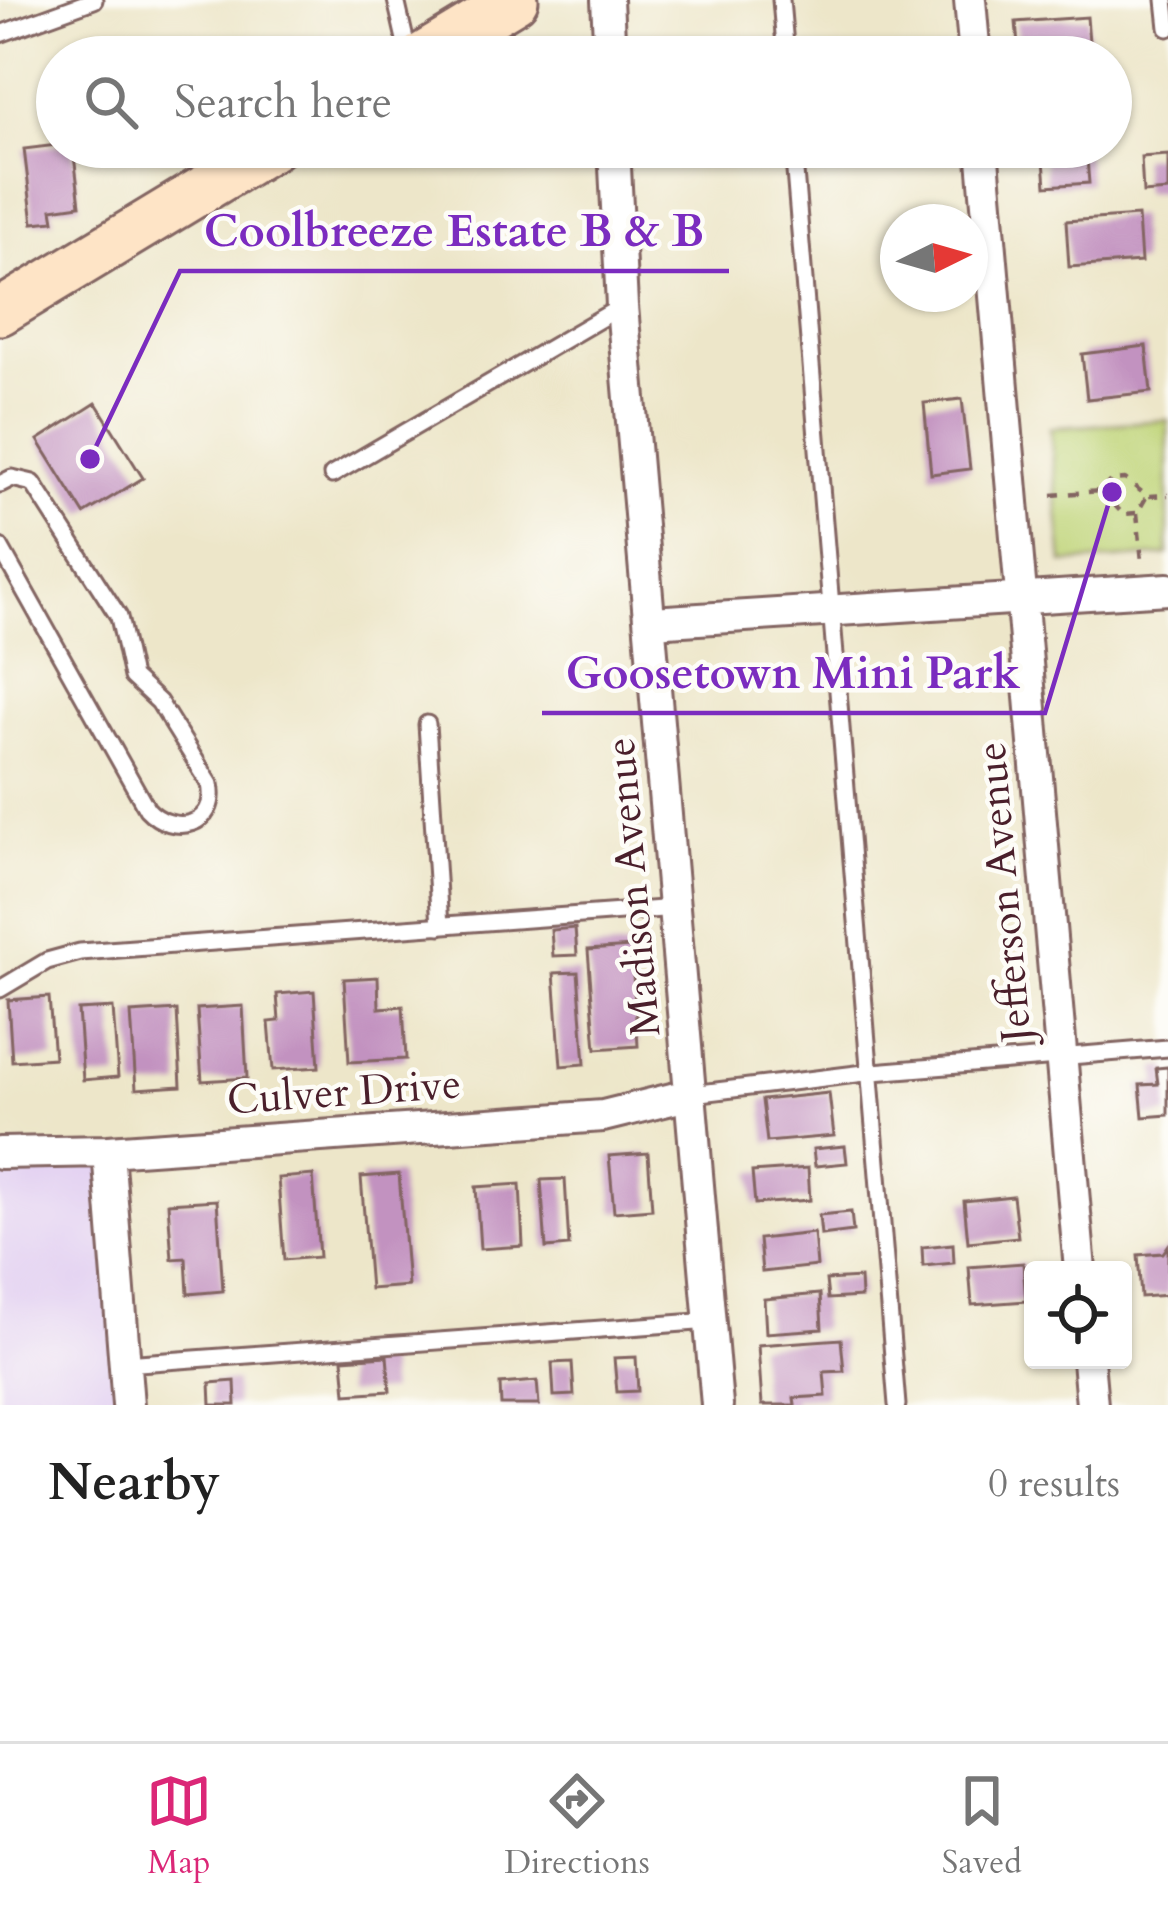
<!DOCTYPE html>
<html lang="en">
<head>
<meta charset="utf-8">
<style>
  :root { --surface:#fff; --page:#f6f6f6; --text:#222; --muted:#767676; --line:#e0e0e0; --accent:#db2777 }
  body { margin:0; font-family:Cardo,serif; background:var(--page); color:var(--text) }
  .controls { position:absolute; right:36px; bottom:36px; display:grid; overflow:hidden; border-radius:12px; box-shadow:0 3px 9px #0004 }
  .controls button { width:108px; height:108px; display:grid; place-items:center; padding:0; border:0; border-bottom:3px solid var(--line); background:var(--surface); color:var(--text); font:60px sans-serif }
  .compass { position:absolute; left:880px; top:204px; width:108px; height:108px; border-radius:50%; background:var(--surface); box-shadow:0 3px 9px #0004; rotate:85deg }
  .list { margin:0; padding:0; list-style:none }
  h2 { display:flex; justify-content:space-between; align-items:center; height:156px; margin:0; padding:0 48px; font-size:51px }
  h2 small { font-size:39px; font-weight:400; color:var(--muted) }
  .icon { flex:none; width:66px; height:66px; fill:none; stroke:currentColor; stroke-width:2; stroke-linecap:round; stroke-linejoin:round }
  .map { position:relative; flex:none; width:1168px; height:1405px; overflow:hidden }
  .search { position:absolute; background:var(--surface); box-shadow:0 3px 9px #0004; left:36px; right:36px; top:36px; height:132px; display:flex; align-items:center; gap:30px; box-sizing:border-box; padding:0 42px; border-radius:66px; color:var(--muted); font-size:45px }
  .sheet { height:336px; background:var(--surface) }
  nav { display:flex; justify-content:space-around; align-items:center; box-sizing:border-box; height:168px; border-top:3px solid var(--line); background:var(--surface); font-size:33px; color:var(--muted) }
  nav a { display:grid; justify-items:center; gap:6px }
  nav .on { color:var(--accent) }
  .map>svg:first-child { display:block }
  .built { fill:#e4d3f2 }
  .green { fill:#bfd478; stroke:#847a52; stroke-width:3 }
  .building { fill:#c292c0 }
  .lines { fill:none; stroke-linecap:round; stroke-linejoin:round }
  .lane-casing { stroke:#836562; stroke-width:21 }
  .street-casing { stroke:#836562; stroke-width:36 }
  .secondary-casing { stroke:#836562; stroke-width:51 }
  .path { stroke:#836562; stroke-width:4.5; stroke-dasharray:9 9; stroke-linecap:butt }
  .lane { stroke:#fff; stroke-width:15 }
  .street { stroke:#fff; stroke-width:30 }
  .secondary { stroke:#fee4c6; stroke-width:45 }
  .labels { text-anchor:middle; dominant-baseline:central; stroke-width:9; stroke-linejoin:round; paint-order:stroke }
  .street-label { font-size:42px; fill:#4a1f2b; stroke:#fdfcf7 }
  .leader { fill:none; stroke:#7b2cbf; stroke-width:4.5 }
  .callout-dot { fill:#7b2cbf; stroke:#fdfcf7; stroke-width:4.5 }
  .callout-label { font-size:45px; text-anchor:middle; font-weight:bold; fill:#7b2cbf; stroke:#fdfcf7; stroke-width:9; stroke-linejoin:round; paint-order:stroke }
</style>
</head>
<body>
<div class="map">
<svg width="1168" height="1405" viewBox="0 0 1168 1405">
  <rect width="100%" height="100%" fill="#fdfcf7"/>
  <filter id="ink" filterUnits="userSpaceOnUse"><feTurbulence type="fractalNoise" baseFrequency=".00833" numOctaves="2"/><feDisplacementMap in="SourceGraphic" scale="24" xChannelSelector="R" yChannelSelector="G"/><feConvolveMatrix kernelMatrix="1 2 1 2 8 2 1 2 1" color-interpolation-filters="sRGB"/></filter>
  <filter id="wash" filterUnits="userSpaceOnUse"><feTurbulence type="fractalNoise" baseFrequency=".004" numOctaves="4" result="noise"/><feDisplacementMap in="SourceGraphic" scale="48" xChannelSelector="R" yChannelSelector="G"/><feGaussianBlur stdDeviation="2.7" result="paint"/><feColorMatrix in="noise" values="0 0 0 0 0 0 0 0 0 0 0 0 0 0 0 0 0 1.4 0 .05"/><feComposite in="paint" operator="in"/></filter>
  <g filter="url(#wash)">
    <rect width="100%" height="100%" fill="#ede6c9"/>
    <!-- built -->
    <path class="built" d="M108,1151L128,1405H0V1159Z"/>
    <!-- green -->
    <path class="green" d="M1168,420V555L1063,563L1050,428Z"/>
    <g id="blocks">
      <!-- building -->
      <path class="building" d="M1087,17L1090,54L1019,57L1016,22Z
        M57,145L73,147L80,205L52,209L54,221L33,223L24,149Z
        M1043,147H1086L1089,183L1046,186Z
        M1168,155V191L1143,193L1141,157Z
        M1138,216L1141,262L1069,267L1066,221Z
        M1146,346L1151,392L1087,399L1082,354Z
        M962,399L970,469L931,474L924,403Z
        M96,403L143,478L84,514L38,440Z
        M575,928L577,955L553,956L551,930Z
        M631,947L638,1046L596,1049L588,950Z
        M578,972L585,1064L561,1066L554,973Z
        M378,977L379,1008L403,1006L406,1059L349,1062L344,979Z
        M314,991L319,1067L273,1070L269,1022L279,1021L277,994Z
        M49,997L54,1058L12,1061L8,1000Z
        M243,1006L247,1078L202,1081L197,1009Z
        M113,1008L118,1077L83,1080L78,1010Z
        M177,1010L181,1086L136,1089L131,1013Z
        M1168,1067V1115L1143,1117L1140,1085L1158,1084L1156,1068Z
        M829,1093L834,1136L767,1142L762,1100Z
        M845,1146L847,1163L815,1166L813,1149Z
        M648,1153L652,1209L614,1212L609,1156Z
        M808,1168L810,1200L755,1204L752,1172Z
        M399,1174L408,1286L370,1289L361,1177Z
        M313,1175L319,1257L284,1260L278,1178Z
        M565,1179L569,1246L546,1248L541,1180Z
        M520,1184L523,1246L480,1249L476,1187Z
        M1013,1196L1018,1237L968,1242L964,1201Z
        M217,1200L223,1291L188,1294L186,1258L172,1259L168,1203Z
        M851,1212L853,1231L821,1235L819,1215Z
        M814,1233L817,1266L762,1272L759,1239Z
        M953,1244L954,1263L923,1266L922,1247Z
        M1168,1246V1295L1141,1297L1138,1255L1163,1253Z
        M1023,1263L1026,1301L972,1305L969,1267Z
        M860,1278L861,1297L828,1299L826,1280Z
        M820,1294L822,1329L766,1333L764,1299Z
        M841,1339L844,1371L824,1372L826,1396L794,1398L795,1405H762L758,1345Z
        M387,1356L390,1391L346,1394L343,1359Z
        M636,1357L638,1391L617,1392L614,1358Z
        M572,1362L574,1395L554,1396L552,1363Z
        M235,1381L236,1405H211L210,1383Z
        M537,1381L539,1405H501L500,1384Z"/>
    </g>
  </g>
  <g filter="url(#ink)">
    <use href="#blocks" fill-opacity="0" stroke="#836562" stroke-width="3"/>
    <g class="lines">
      <!-- lane casing -->
      <g class="lane-casing">
        <path id="lane" d="M396,0L409,57
          M781,0L786,57
          M1165,0L1168,28
          M0,34L94,0
          M793,147L897,1405
          M332,475L622,306
          M0,484L12,478L33,483L119,617L132,677L159,702L210,784C219,826 173,837 147,809L0,547
          M427,724L440,926
          M0,989L47,961L80,952L676,908
          M692,1094L873,1072L1168,1048
          M125,1364L711,1321"/>
      </g>
      <!-- street casing -->
      <g class="street-casing">
        <path id="street" d="M607,0L610,57
          M970,0L975,57
          M614,147L622,306L717,1405
          M982,147L1080,1270
          M652,622L1168,589
          M108,1151L128,1405
          M0,1153L108,1151L603,1116L692,1094
          M1088,1360L1092,1405"/>
      </g>
      <!-- secondary casing -->
      <g class="secondary-casing">
        <path id="secondary" d="M421,57L515,0
          M0,312L273,147"/>
      </g>
      <!-- path -->
      <path class="path" d="M1101,491L1123,514L1137,513L1147,496
        M1052,495L1101,491L1111,480L1125,479L1147,496L1168,495
        M1137,513L1142,561"/>
      <!-- lane -->
      <use href="#lane" class="lane"/>
      <!-- street -->
      <use href="#street" class="street"/>
      <!-- secondary -->
      <use href="#secondary" class="secondary"/>
    </g>
  </g>
  <g class="labels">
    <!-- street labels -->
    <g class="street-label">
      <text transform="translate(633 887) rotate(-95)">Madison Avenue</text>
      <text transform="translate(1004 892) rotate(-95)">Jefferson Avenue</text>
      <text transform="translate(344 1092) rotate(-4)">Culver Drive</text>
    </g>
  </g>
  <!-- callouts -->
  <path class="leader" d="M90 459L180 271H729M1112 492L1045 713H542"/>
  <g class="callout-dot">
    <circle cx="90" cy="459" r="12"/>
    <circle cx="1112" cy="492" r="12"/>
  </g>
  <g class="callout-label">
    <text x="454" y="246">Coolbreeze Estate B &amp; B</text>
    <text x="793" y="688">Goosetown Mini Park</text>
  </g>
</svg>
<div class="controls">
<button><svg class="icon" aria-label="locate" viewBox="0 0 24 24"><circle cx="12" cy="12" r="6"/><path d="M12 2v4M12 18v4M2 12h4M18 12h4"/></svg></button>
</div>
<svg class="compass" viewBox="-18 -18 36 36"><path d="M0-13l5 13h-10z" fill="#e53935"/><path d="M0 13l5-13h-10z" fill="#767676"/></svg>
<div class="search"><svg class="icon" aria-label="search" viewBox="0 0 24 24"><circle cx="10" cy="10" r="6"/><path d="M15 15l6 6"/></svg>Search here</div>
</div>
<section class="sheet">
<h2>Nearby<small>0 results</small></h2>
<ul class="list">
</ul>
</section>
<nav>
<a class="on"><svg class="icon" aria-label="map" viewBox="0 0 24 24"><path d="M3 6l6-2 6 2 6-2v14l-6 2-6-2-6 2zM9 4v14M15 6v14"/></svg>Map</a>
<a><svg class="icon" aria-label="directions" viewBox="0 0 24 24"><path d="M12 3l9 9-9 9-9-9zM9 14v-3h6M13 9l2 2-2 2"/></svg>Directions</a>
<a><svg class="icon" aria-label="saved" viewBox="0 0 24 24"><path d="M7 4h10v16l-5-4-5 4z"/></svg>Saved</a>
</nav>
</body>
</html>
